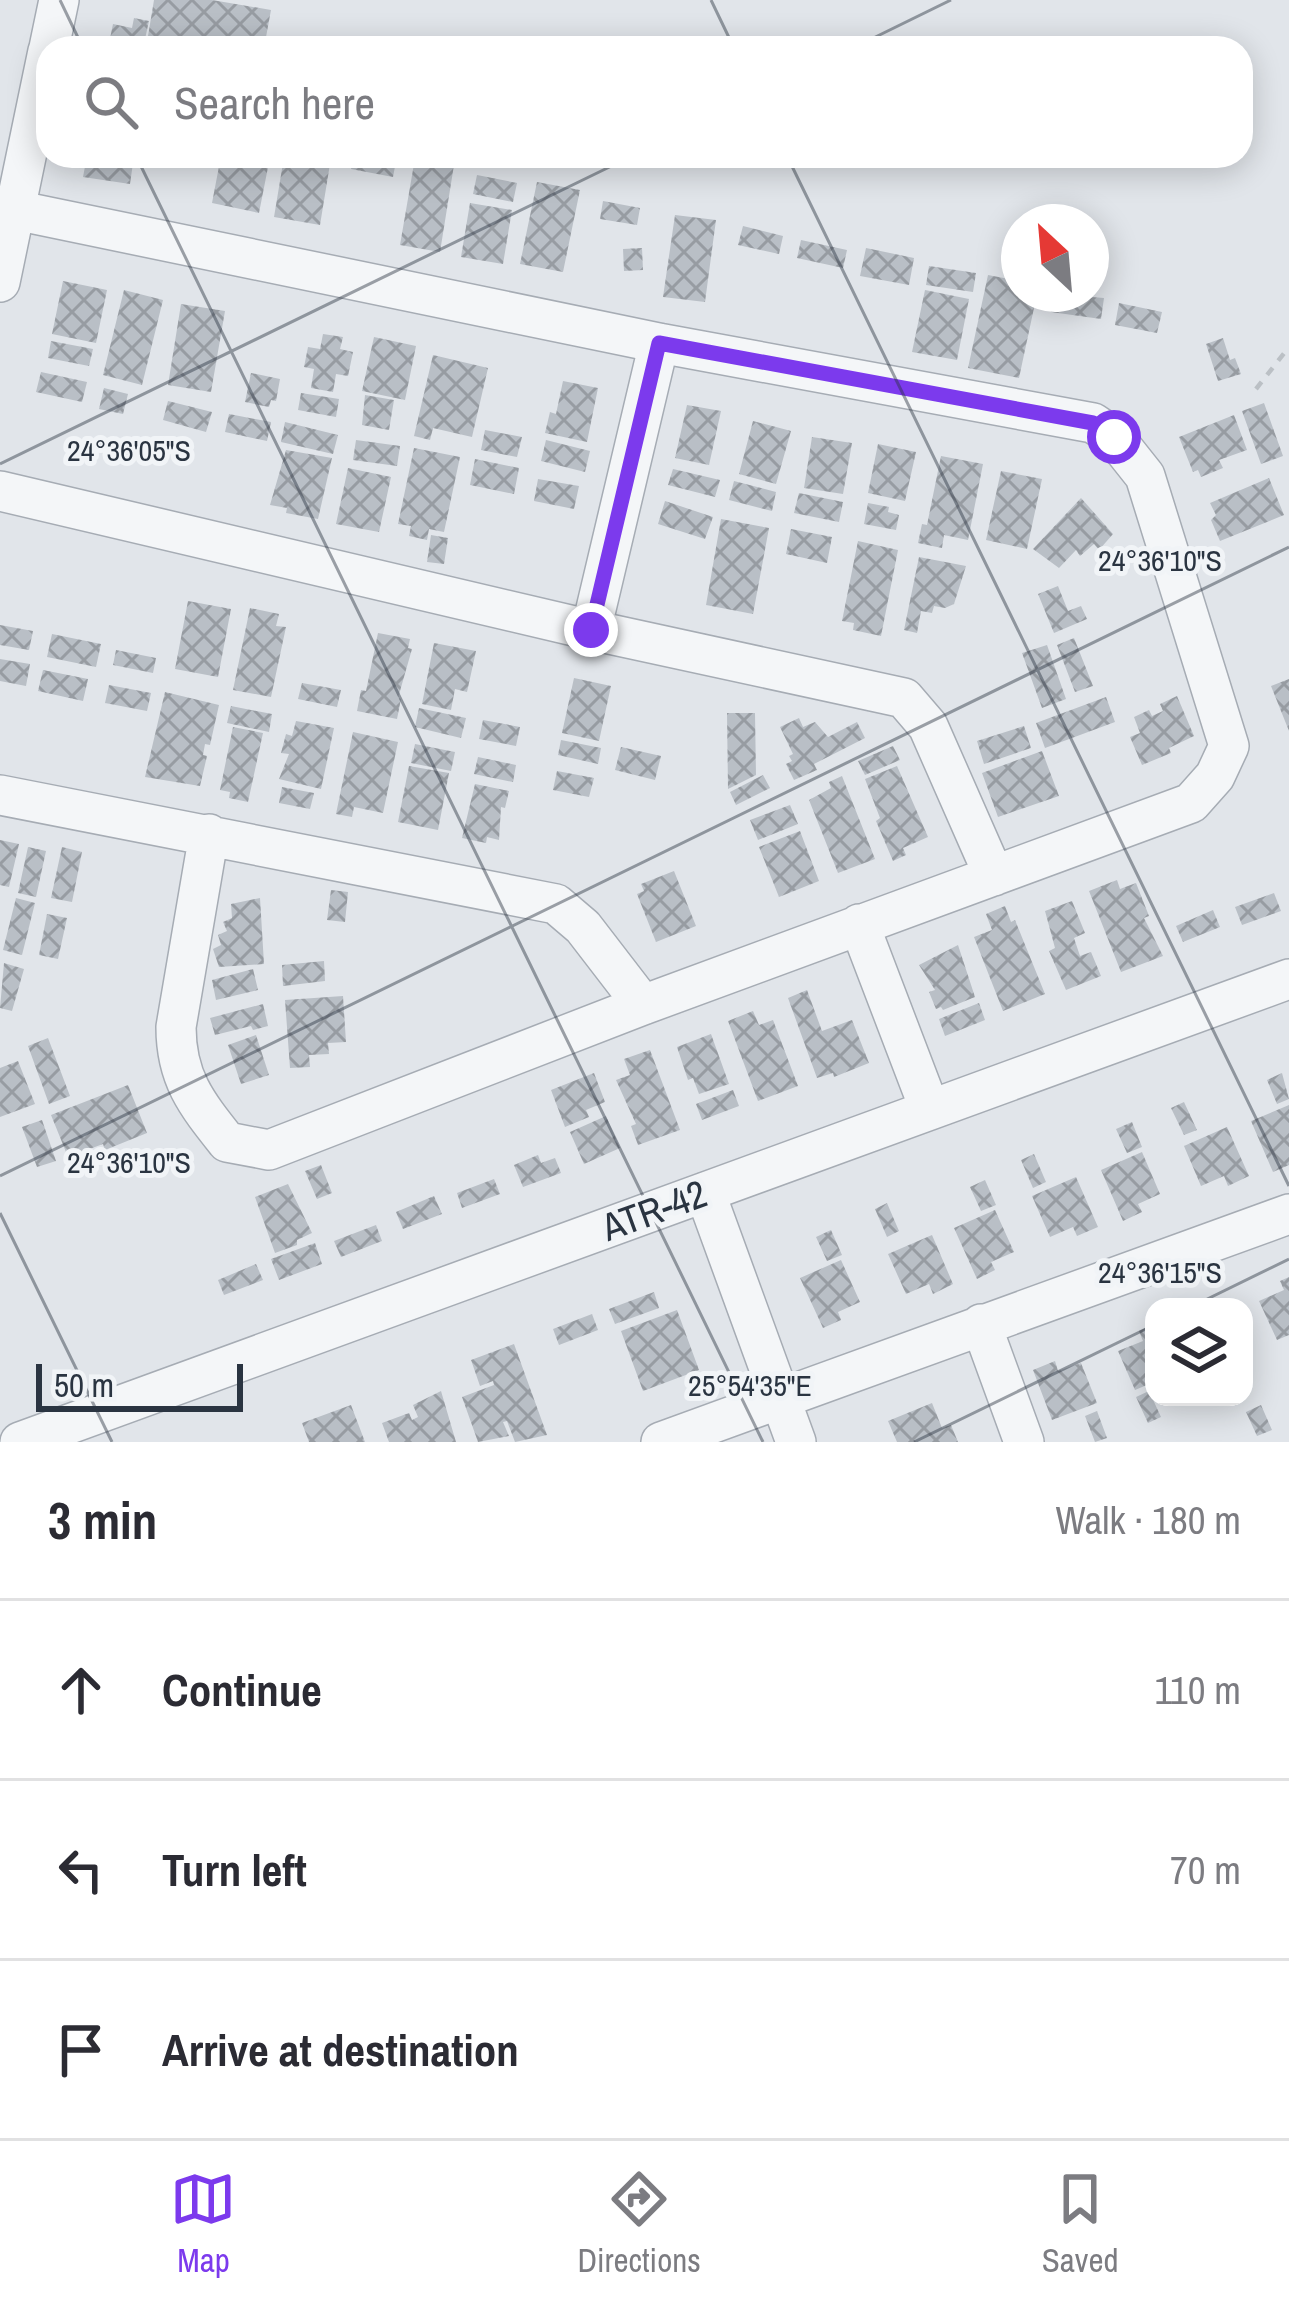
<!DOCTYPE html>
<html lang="en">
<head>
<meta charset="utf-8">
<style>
  :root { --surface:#fff; --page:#f7f7f7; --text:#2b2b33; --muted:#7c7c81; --line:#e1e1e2; --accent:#7c3aed }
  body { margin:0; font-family:"Archivo Narrow",sans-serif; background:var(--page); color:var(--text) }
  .controls { position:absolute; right:36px; bottom:36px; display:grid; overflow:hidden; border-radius:24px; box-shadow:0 6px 30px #0003 }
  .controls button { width:108px; height:108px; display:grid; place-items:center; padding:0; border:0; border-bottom:3px solid var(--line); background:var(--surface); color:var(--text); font:60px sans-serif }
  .compass { position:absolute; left:1001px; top:204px; width:108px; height:108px; border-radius:50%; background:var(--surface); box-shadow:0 6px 30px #0003; rotate:334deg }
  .scale { position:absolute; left:36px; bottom:30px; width:207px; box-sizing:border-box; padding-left:12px; border:6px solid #2a3441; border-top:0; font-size:33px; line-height:42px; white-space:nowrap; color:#2a3441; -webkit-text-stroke:9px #f1f4f7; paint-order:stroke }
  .stop { position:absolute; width:36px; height:36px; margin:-27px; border:9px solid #7c3aed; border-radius:50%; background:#fff }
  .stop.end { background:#7c3aed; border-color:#fff; box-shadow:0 3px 12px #0008 }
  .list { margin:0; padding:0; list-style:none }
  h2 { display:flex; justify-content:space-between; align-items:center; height:156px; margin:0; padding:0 48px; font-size:51px }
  h2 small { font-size:39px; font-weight:400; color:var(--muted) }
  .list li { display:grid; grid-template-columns:78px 1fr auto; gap:36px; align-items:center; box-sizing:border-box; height:180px; padding:0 48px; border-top:3px solid var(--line) }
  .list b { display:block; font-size:45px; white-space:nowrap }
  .list em { font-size:39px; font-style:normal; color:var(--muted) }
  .icon { flex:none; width:66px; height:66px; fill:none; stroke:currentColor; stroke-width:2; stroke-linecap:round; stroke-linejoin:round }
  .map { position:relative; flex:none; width:1289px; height:1442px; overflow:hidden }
  .search { position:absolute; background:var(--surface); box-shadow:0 6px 30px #0003; left:36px; right:36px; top:36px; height:132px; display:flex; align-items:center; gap:30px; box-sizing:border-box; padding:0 42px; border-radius:36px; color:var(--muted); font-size:45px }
  .sheet { height:696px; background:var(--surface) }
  nav { display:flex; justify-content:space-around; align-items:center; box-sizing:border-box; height:168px; border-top:3px solid var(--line); background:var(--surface); font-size:33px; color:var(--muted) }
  nav a { display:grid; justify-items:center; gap:6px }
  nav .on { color:var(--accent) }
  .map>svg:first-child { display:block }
  .building { fill:url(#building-cross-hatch) }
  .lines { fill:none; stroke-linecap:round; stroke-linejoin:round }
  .minor-casing { stroke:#a6acb4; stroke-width:42 }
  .path { stroke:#bbc0c5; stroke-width:4.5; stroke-dasharray:9 9; stroke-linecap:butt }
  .minor { stroke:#f4f6f8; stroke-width:39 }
  .route { stroke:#7c3aed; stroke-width:15 }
  .ticks { fill:none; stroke:#2a3441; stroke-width:3; stroke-opacity:0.45 }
  .labels { text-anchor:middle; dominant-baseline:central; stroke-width:10; stroke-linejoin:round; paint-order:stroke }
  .street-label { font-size:39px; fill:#2a3441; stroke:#f1f4f7 }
  .ticks-label { font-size:30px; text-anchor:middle; fill:#2a3441; stroke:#f1f4f7; stroke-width:10; stroke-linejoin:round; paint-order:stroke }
</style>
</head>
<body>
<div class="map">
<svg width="1289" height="1442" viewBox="0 0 1289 1442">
  <defs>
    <pattern id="building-cross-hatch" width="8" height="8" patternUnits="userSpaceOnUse" patternTransform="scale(3)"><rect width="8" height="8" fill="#b9bfc6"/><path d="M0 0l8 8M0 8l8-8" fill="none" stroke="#979ca2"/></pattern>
  </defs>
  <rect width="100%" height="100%" fill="#e1e5ea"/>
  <!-- building -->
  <path class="building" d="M154,0H212L271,10L264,48H146Z
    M134,18L149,21L143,48H108L113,24L132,28Z
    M87,156H134L130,184L83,177Z
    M221,156L270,157L259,213L212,203Z
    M354,156H397L393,177L351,169Z
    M284,157L330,164L320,225L274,217Z
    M415,158L454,165L440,252L400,245Z
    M477,175L517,183L513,202L473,194Z
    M537,182L580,190L563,272L520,264Z
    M603,201L640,208L637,225L600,219Z
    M470,203L512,210L503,264L461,257Z
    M675,215L716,220L705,302L663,297Z
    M743,226L783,236L779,254L738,245Z
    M801,240L847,250L843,268L797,258Z
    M642,248L643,270L624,271L623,249Z
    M866,248L914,258L909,285L860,276Z
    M929,266L976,273L973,292L926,285Z
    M988,275L1019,281V294H1037L1019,378L968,368Z
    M63,281L107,290L96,343L52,334Z
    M124,290L163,300L142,385L103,375Z
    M925,290L969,299L957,360L912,352Z
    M1054,294L1104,298L1101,319L1051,312Z
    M1119,303L1162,312L1157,333L1115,325Z
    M181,304L225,311L211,392L168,385Z
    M323,334L343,337L340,349L353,352L348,376L336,374L333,392L311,388L314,369L304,367L308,347L320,349Z
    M374,337L416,346L405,400L362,391Z
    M1223,338L1230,360L1235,358L1241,374L1218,381L1206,344Z
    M51,341L93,349L89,366L48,358Z
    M433,355L488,368L472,437L433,428L430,440L414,436Z
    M41,372L87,382L82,402L36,392Z
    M251,373L280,379L276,401L271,400L269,407L245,402Z
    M563,381L598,388L587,442L545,433L550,412L556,414Z
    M104,388L128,394L123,414L99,409Z
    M301,393L339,399L336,417L298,410Z
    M365,395L394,400L389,430L362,425Z
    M168,401L212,412L206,432L163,420Z
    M1264,403L1283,456L1261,464L1242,411Z
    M687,405L721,411L709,465L675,458Z
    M229,414L271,422L267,441L225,432Z
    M1234,415L1247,450L1219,460L1223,468L1201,477L1198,470L1193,472L1179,437Z
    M753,421L791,431L776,484L739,474Z
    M285,422L338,435L333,454L281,442Z
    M485,430L522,437L517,457L481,450Z
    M812,437L852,443L843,494L804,488Z
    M356,440L400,446L397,466L353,460Z
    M546,440L590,451L585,472L541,461Z
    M878,444L916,452L905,501L868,493Z
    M414,448L460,457L444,532L429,529L427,540L409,536L411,526L398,524Z
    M286,450L332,458L318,519L286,513L287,508L270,505Z
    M941,456L983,464L968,540L944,535L942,548L918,543L922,524L927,525Z
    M475,459L519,468L514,494L470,485Z
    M348,468L391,477L379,532L336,524Z
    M673,469L720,480L715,497L668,485Z
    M1001,471L1042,479L1027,549L986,540Z
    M1269,478L1284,515L1220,541L1211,520L1216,515L1210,503Z
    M538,479L579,486L574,509L534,501Z
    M734,481L776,492L772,511L729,500Z
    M799,493L843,502L839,522L794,513Z
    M1081,498L1113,534L1099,550L1094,544L1080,556L1076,550L1059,568L1033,549Z
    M665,501L713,517L705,539L658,524Z
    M868,503L889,507L888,512L899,515L896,530L864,524Z
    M721,519L769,528L753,614L706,605Z
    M791,529L832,537L827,563L786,554Z
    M431,535L448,538L444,564L427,562Z
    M858,541L898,550L881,636L853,630L854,623L842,621Z
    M919,557L966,566L954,604L945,608L934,606L932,613L921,611L917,633L904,630Z
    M1058,586L1068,611L1081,606L1087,619L1054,633L1038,594Z
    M188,601L231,609L218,677L175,669Z
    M250,608L279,614L276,626L286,627L271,697L233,690Z
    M0,625L33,631L29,650L0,645Z
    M378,633L410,639L408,648L412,649L398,698L401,699L397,719L357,711L361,690L366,691Z
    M52,634L101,644L96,667L47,657Z
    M1074,638L1093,686L1075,692L1057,645Z
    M434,643L476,651L467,692L455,689L451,710L422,704Z
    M1047,645L1066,699L1042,708L1022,653Z
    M116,650L156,658L153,673L113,665Z
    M0,659L30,664L26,686L0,681Z
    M43,670L88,679L83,701L38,691Z
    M574,678L611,686L599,741L562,733Z
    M1289,679V731L1271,686Z
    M302,683L341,690L337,707L298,699Z
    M109,685L151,693L147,711L105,703Z
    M165,692L219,705L210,745L205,744L203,755L207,756L200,786L145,777Z
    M1177,696L1194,736L1169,748L1171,753L1142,765L1130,737L1140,733L1134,717L1149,710L1152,716L1163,711L1160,704Z
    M1106,697L1115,722L1045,748L1036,723Z
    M231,706L272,714L269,732L227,723Z
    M419,708L466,718L461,738L415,727Z
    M727,713H755L756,775L728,789Z
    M799,718L803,727L815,722L828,737L857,722L865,738L814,764L817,770L794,780L786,764L792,761L789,756L793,754L780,727Z
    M483,720L520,727L516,746L479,739Z
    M296,721L334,728L321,789L279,779L289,754L281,753L286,734L292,736Z
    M1024,726L1031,748L984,764L977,741Z
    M233,727L263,733L248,802L229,798L230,792L220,790Z
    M353,732L398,742L383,813L354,807L352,817L336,814Z
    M561,740L601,748L598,764L558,755Z
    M415,744L455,752L451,771L411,763Z
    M893,746L900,760L865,775L858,761Z
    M621,747L661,756L655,780L615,770Z
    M1042,751L1059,796L998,817L982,773Z
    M478,757L516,765L513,782L474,774Z
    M409,766L449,773L438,830L398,822Z
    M897,766L928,837L903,848L906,855L893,861L876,821L880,818L865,779Z
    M557,771L594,778L589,797L553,790Z
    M763,775L770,788L736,805L730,792Z
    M842,776L875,859L838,873L809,800L831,788L829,782Z
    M475,784L509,791L505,808L501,807L499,840L487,837L486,843L462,838Z
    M282,787L314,793L310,809L279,803Z
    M790,805L798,824L758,840L750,820Z
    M800,831L819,881L779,897L759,847Z
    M0,840L19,844L9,887L0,885Z
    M28,847L46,851L36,897L18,893Z
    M62,847L82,852L72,902L51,898Z
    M674,871L696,926L656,942L637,894L644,891L641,884Z
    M1117,880L1120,889L1136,883L1149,916L1144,918L1163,956L1121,972L1089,891Z
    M331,890L348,892L345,922L327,920Z
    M1274,893L1281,911L1242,925L1235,907Z
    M16,898L35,903L22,955L3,950Z
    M260,898L264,964L219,967L213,949L221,945L218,935L227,931L223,922L232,918L231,904Z
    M1072,901L1085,933L1074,938L1080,956L1091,952L1101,976L1066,990L1049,951L1055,948L1045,911Z
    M1005,906L1011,922L1015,920L1045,994L1003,1011L974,937L992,930L986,914Z
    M1213,910L1220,927L1183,942L1176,926Z
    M47,914L67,918L58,959L39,955Z
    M958,945L975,997L943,1010L941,1007L936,1009L929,992L935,990L919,965Z
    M324,961L325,981L283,986L282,965Z
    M4,963L24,969L12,1011L0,1008Z
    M253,969L258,990L216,1000L212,980Z
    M807,990L822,1031L852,1020L869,1063L834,1077L833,1073L817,1078L788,998Z
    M343,996L346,1042L328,1043L329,1054L309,1055L310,1067L290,1068L285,1000Z
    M979,1003L985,1020L945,1036L939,1019Z
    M263,1004L268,1026L253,1030L251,1026L215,1035L210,1018Z
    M753,1011L759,1025L773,1020L798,1086L758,1101L728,1021Z
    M711,1034L729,1084L699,1094L693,1078L688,1080L677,1047Z
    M256,1035L269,1075L241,1084L228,1045Z
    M48,1038L70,1096L49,1104L28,1046Z
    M650,1050L680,1130L638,1145L631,1126L636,1124L616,1080L630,1075L624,1059Z
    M18,1061L35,1104L0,1117V1068Z
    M594,1073L605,1102L586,1110L589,1117L565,1127L551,1090Z
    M1282,1073L1289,1099L1277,1104L1267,1080Z
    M128,1085L147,1133L105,1150L103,1144L68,1157L51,1115Z
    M733,1090L739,1106L702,1120L696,1104Z
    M1184,1102L1197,1130L1184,1135L1171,1108Z
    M1289,1105V1165L1273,1172L1251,1121Z
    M606,1116L620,1148L584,1164L570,1132Z
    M42,1120L56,1161L37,1167L22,1127Z
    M1132,1122L1142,1147L1127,1153L1116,1129Z
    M1227,1127L1249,1176L1228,1186L1224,1176L1201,1186L1184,1146Z
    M1142,1152L1160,1194L1138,1204L1142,1212L1123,1221L1101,1170Z
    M1034,1154L1046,1182L1033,1188L1021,1160Z
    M538,1155L541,1163L555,1158L561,1173L523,1187L514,1165Z
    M321,1165L332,1193L317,1199L305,1171Z
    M1076,1177L1098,1227L1077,1236L1073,1227L1050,1237L1032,1196Z
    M494,1179L500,1194L462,1208L457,1193Z
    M985,1180L996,1205L981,1211L970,1187Z
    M288,1184L312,1233L297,1240V1245L275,1253L255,1197Z
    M434,1196L442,1214L403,1229L396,1212Z
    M887,1203L899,1231L887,1237L875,1209Z
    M995,1210L1014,1252L991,1262L995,1270L977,1279L954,1228Z
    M376,1225L382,1241L341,1257L334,1241Z
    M831,1230L842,1255L827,1261L816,1237Z
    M932,1235L953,1284L933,1294L929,1284L906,1294L888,1254Z
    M315,1243L322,1264L279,1280L271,1259Z
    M841,1260L860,1302L838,1312L841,1320L823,1328L800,1278Z
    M256,1264L263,1280L224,1295L218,1280Z
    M1289,1277V1335L1277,1340L1259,1301L1284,1290L1280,1281Z
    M654,1292L659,1308L615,1324L609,1309Z
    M677,1310L699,1370L643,1391L621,1331Z
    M592,1314L598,1330L559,1345L553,1329Z
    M1154,1324V1382L1135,1390L1118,1351L1143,1341L1139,1331Z
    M514,1344L547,1435L515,1442L507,1421L503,1422L509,1436L478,1442L462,1397L494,1385L493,1381L480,1386L471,1360Z
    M1055,1361L1058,1371L1081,1363L1097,1403L1052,1420L1033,1370Z
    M441,1391L456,1442H389L382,1423L409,1413L412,1420L418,1417L413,1405Z
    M1149,1391L1161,1417L1148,1423L1136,1397Z
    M932,1403L942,1428L951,1425L958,1442H897L888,1421Z
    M351,1405L365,1442H309L302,1423Z
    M1261,1405L1272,1430L1257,1436L1246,1412Z
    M1097,1411L1107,1438L1095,1442L1085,1416Z"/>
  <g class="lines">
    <!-- minor casing -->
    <g class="minor-casing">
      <path id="minor" d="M49,48L59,0
        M15,210L659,343L1093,423L1114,437L1145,476L1229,746L1215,776L1191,803L643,1005L269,1150L227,1142C196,1103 176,1078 176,1027L209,834
        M0,282L48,51
        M0,491L591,630L904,698L928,726L994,876
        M591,630L659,343
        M0,795L556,904L583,927L643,1005
        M859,924L930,1110
        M705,1192L796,1442
        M981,1324L1024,1442
        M20,1442L1289,979
        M661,1442L1289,1214"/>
    </g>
    <!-- path -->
    <path class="path" d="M1256,389L1289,347"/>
    <!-- minor -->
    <use href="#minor" class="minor"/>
  </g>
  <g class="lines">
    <!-- route -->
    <path class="route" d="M591,630L659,343L1093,423L1114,437"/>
  </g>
  <!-- ticks -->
  <path class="ticks" d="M60,0L83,48M711,0L734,48M853,48L951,0M136,156L763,1442M787,156L1289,1186M0,464L632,156M0,1176L1289,547M0,1213L112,1442M1191,1307L1289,1259M914,1442L1154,1325"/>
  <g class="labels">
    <!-- street labels -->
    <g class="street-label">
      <text transform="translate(654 1210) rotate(-20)">ATR-42</text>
    </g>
  </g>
  <g class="ticks-label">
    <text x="129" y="461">24°36'05"S</text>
    <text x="1160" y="571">24°36'10"S</text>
    <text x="129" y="1173">24°36'10"S</text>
    <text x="1160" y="1283">24°36'15"S</text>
    <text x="750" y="1396">25°54'35"E</text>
  </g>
</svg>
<div class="controls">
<button><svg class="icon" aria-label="layers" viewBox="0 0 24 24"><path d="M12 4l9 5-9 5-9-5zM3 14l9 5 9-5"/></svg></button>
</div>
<svg class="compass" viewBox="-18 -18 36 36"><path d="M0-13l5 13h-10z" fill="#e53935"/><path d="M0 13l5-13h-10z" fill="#7c7c81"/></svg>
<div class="scale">50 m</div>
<div class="stop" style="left:1114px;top:437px"></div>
<div class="stop end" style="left:591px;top:630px"></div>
<div class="search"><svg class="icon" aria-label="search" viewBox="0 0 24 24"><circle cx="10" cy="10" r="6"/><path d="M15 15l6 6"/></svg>Search here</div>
</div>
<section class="sheet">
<h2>3 min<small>Walk · 180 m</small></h2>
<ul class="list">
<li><svg class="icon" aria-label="ahead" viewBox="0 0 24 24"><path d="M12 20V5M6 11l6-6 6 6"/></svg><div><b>Continue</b></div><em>110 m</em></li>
<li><svg class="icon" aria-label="left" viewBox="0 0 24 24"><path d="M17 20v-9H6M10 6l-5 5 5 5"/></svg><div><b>Turn left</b></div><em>70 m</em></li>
<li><svg class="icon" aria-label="arrive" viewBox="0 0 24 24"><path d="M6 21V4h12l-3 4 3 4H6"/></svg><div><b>Arrive at destination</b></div></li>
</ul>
</section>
<nav>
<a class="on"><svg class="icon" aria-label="map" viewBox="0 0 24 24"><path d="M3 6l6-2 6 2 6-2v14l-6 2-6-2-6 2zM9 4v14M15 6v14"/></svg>Map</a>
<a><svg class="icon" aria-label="directions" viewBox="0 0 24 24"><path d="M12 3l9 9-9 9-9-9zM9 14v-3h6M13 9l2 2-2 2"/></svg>Directions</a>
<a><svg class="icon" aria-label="saved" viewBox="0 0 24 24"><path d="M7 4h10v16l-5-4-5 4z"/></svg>Saved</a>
</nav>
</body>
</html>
